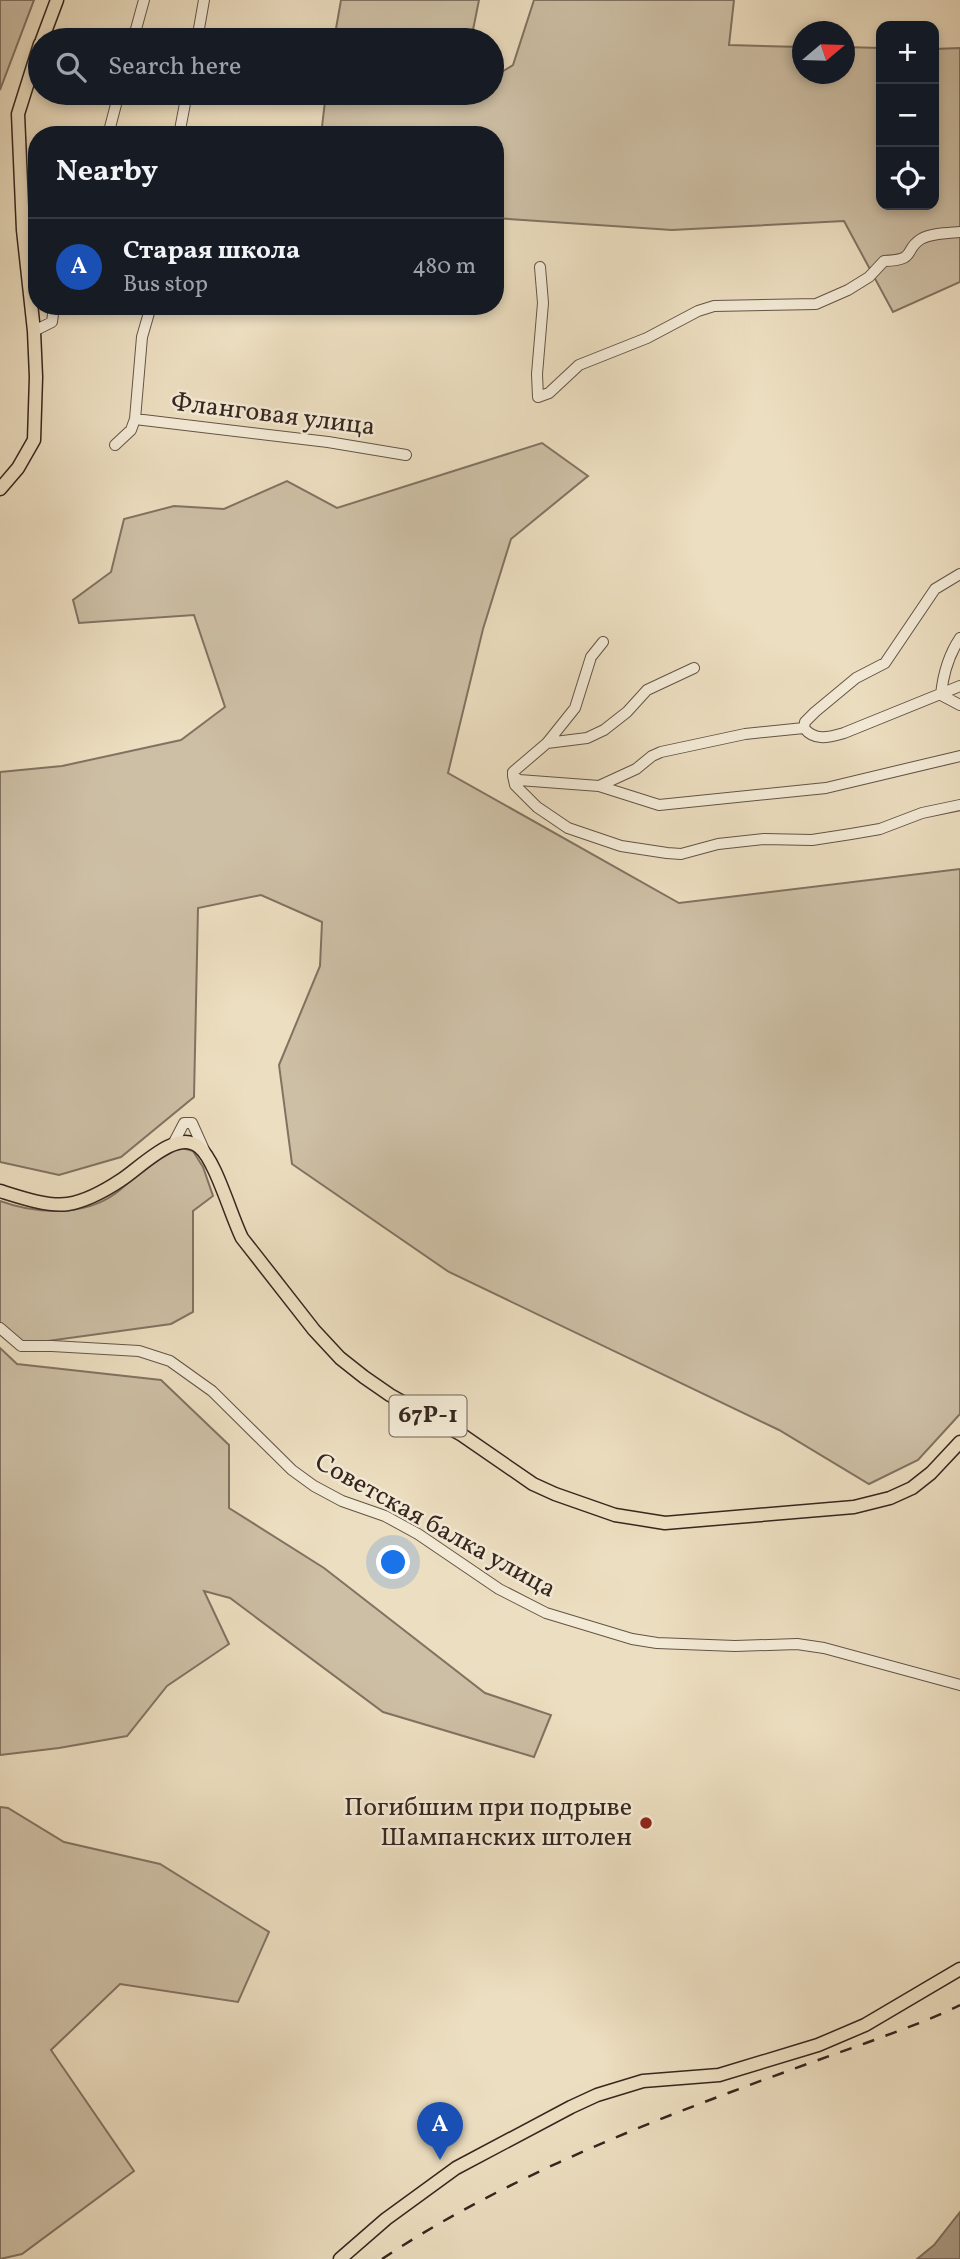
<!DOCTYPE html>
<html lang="en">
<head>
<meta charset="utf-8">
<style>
  :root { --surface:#171b24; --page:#242831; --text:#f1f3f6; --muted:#9ea1a6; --line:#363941; --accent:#c59692 }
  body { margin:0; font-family:Vollkorn,serif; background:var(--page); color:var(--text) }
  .controls { position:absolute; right:21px; top:21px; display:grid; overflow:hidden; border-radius:14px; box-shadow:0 4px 10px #0003 }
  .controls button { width:63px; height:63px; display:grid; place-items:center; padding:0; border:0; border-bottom:2px solid var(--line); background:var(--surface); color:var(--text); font:35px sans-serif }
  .compass { position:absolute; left:792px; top:21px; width:63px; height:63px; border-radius:50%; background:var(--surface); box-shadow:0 4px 10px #0003; rotate:71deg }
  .you { position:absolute; left:394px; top:1563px; width:24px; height:24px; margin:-18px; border:5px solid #fff; border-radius:50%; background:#1a73e8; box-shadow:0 0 0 10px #1a73e833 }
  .badge { display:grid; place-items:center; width:46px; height:46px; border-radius:50%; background:var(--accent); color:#fff; font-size:23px; font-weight:700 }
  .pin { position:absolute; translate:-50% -58px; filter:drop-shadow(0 2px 4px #0008) }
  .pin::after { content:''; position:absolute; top:37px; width:24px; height:21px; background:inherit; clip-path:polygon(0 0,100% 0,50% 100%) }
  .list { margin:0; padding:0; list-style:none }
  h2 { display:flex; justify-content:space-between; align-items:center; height:91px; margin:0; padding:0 28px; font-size:30px }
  h2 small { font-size:23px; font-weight:400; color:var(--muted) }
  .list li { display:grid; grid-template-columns:46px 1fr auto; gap:21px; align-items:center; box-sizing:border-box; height:98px; padding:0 28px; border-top:2px solid var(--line) }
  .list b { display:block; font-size:26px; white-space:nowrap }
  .list p { margin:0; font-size:23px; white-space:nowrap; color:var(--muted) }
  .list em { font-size:23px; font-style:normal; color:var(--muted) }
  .icon { flex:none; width:38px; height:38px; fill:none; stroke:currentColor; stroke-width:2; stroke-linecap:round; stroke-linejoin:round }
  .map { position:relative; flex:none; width:960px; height:2259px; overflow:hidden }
  .search { position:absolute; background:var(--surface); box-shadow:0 4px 10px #0003; left:28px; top:28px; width:476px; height:77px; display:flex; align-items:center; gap:18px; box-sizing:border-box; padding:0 24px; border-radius:38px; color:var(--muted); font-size:26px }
  .panel { position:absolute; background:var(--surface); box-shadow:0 4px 10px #0003; left:28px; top:126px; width:476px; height:189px; border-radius:28px }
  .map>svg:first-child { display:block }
  .green { fill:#cdbfa5; stroke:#827262; stroke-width:2 }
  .water { fill:#ae9f89; stroke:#7e6f5f; stroke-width:2 }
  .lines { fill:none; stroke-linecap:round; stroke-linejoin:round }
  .minor-casing { stroke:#645447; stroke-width:12 }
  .major-casing { stroke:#36261f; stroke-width:15 }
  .minor { stroke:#f3ead6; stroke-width:10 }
  .major { stroke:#ecdec0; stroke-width:12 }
  .rail { stroke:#36261f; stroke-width:2.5; stroke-dasharray:12 12; stroke-linecap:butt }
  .poi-dot { fill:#8f2418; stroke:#f3ead6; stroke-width:2.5 }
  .labels { text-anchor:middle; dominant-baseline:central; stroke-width:5; stroke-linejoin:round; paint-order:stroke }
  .shield { fill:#f3ead6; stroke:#6f6156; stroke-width:2 }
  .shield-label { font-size:24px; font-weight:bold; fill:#36261f }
  .street-label { font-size:26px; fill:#36261f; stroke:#f3ead6 }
  .poi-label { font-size:26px; fill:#36261f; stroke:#f3ead6; text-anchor:end }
</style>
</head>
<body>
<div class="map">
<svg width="960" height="2259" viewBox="0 0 960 2259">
  <rect width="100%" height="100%" fill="#ecdec0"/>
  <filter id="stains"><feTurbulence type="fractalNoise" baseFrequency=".00286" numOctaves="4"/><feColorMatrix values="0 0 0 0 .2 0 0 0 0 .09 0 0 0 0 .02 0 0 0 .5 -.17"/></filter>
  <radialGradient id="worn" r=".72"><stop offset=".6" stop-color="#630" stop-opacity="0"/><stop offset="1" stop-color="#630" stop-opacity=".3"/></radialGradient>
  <!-- green -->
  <path class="green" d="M0,0H34L0,90Z
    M341,0H479L471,40H334Z
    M534,0H734L729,45L802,47V74H844L845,47L881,48V205H934V49L960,48V282L893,312L844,221L672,230L495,218V135H321L326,93H454L452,103L469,93H492V78L513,65Z
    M542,443L588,476L511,539L483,629L448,773L679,903L960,869V1414L918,1460L869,1484L779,1430L449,1272L292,1164L279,1065L320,966L322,922L261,895L198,908L194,1097L121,1157L59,1175L0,1162V772L62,766L181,740L225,707L194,615L79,623L73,600L111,572L124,519L174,506L224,509L287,481L337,508Z
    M182,1148L193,1151L203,1167L213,1196L193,1211V1312L171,1324L26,1344L2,1326L0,1323V1201C35,1214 84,1217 116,1193C136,1178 155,1151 182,1148Z
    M0,1348L17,1364L161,1380L229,1445V1508L324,1568L485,1693L551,1715L534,1757L383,1712L230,1598L204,1591L229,1644L167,1686L127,1736L59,1748L0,1755Z
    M0,1807L8,1808L64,1842L160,1864L269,1932L238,2002L120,1984L51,2050L134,2171L22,2254L0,2259Z"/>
  <!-- water -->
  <path class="water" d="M960,2212V2259H917L934,2245Z"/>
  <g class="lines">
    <!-- minor casing -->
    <g class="minor-casing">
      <path id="minor" d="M133,40L144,0
        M197,40L204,0
        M108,135L119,93
        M179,135L187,93
        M540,267L543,303L537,374L538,397L549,393L579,365L647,338L698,311L714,306L816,304L848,290L869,277L884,261C918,260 903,250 921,239C931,233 948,233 960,232
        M34,331L52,322L54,306
        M135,419L328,442L406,455
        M115,445L131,430L135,419L142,337L151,306
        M694,668L647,690L627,712L604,730L587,738L547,743L513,772V776L519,780L599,786L659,805L826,788L960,756
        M941,695C943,674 948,656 960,638
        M941,695L960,705
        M804,728L805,722L815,712L856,678L885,663L935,589L960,574
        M547,743L575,708L591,657L603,642
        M513,776L515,785L537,807L568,828L621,846L667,853L681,854L718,844L764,839L812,840L851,834L880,829L922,813L960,805
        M599,786L636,769L652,756L661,752L745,734L804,728C815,742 830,737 844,733L960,686
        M173,1144L184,1123H192L205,1152
        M0,1328L21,1346H52L139,1351L170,1361L212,1391L292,1470L314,1486L342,1501L385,1516L418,1534L499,1589L546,1613L632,1639L657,1643L735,1646L797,1644L824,1648L960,1685"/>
    </g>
    <!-- major casing -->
    <g class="major-casing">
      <path id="major" d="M42,40L57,0
        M0,489L18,468L34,440L36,377L34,331L23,230L18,114L40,44
        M0,1191C19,1197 48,1207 68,1204C86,1201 106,1190 121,1180C140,1168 177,1128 199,1147C215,1159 231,1216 242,1238L314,1330L340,1358L364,1377L390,1395L462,1435L533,1484L555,1494L615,1515L665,1523L854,1507L890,1498L912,1488L931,1473L960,1442
        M340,2259L386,2219L456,2168L571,2107L597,2095L643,2081L719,2075L818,2045L865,2025L960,1969"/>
    </g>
    <!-- minor -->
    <use href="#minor" class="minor"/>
    <!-- major -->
    <use href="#major" class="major"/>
    <!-- rail -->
    <path class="rail" d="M382,2259C487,2189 613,2136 731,2092C776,2075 821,2059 866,2043C898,2031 930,2020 960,2005"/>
  </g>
  <!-- markers -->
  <circle class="poi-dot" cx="646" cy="1823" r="7"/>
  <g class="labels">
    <!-- shield labels -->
    <rect class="shield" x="389.5" y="1395.5" width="77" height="41" rx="5"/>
    <g class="shield-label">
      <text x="428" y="1416">67Р-1</text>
    </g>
    <!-- street labels -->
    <g class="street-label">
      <text transform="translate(273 415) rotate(7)">Фланговая улица</text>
      <text transform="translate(435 1526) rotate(29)">Советская балка улица</text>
    </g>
    <!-- poi labels -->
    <g class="poi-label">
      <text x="632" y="1808">Погибшим при подрыве<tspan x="632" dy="30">Шампанских штолен</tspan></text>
    </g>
  </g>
  <rect width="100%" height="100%" filter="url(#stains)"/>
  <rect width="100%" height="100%" fill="url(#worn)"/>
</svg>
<div class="controls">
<button>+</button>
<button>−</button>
<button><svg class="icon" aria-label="locate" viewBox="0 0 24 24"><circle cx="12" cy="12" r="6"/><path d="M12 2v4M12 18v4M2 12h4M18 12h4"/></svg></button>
</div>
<svg class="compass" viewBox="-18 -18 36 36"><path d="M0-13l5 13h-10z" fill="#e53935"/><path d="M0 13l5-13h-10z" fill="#9ea1a6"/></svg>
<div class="you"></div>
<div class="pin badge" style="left:440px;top:2160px;background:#1a4fb4">A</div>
<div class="search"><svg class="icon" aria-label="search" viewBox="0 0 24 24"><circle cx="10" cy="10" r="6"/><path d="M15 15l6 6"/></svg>Search here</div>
<section class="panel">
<h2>Nearby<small></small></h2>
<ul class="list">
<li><span class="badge" style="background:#1a4fb4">A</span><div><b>Старая школа</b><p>Bus stop</p></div><em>480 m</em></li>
</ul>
</section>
</div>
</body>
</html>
